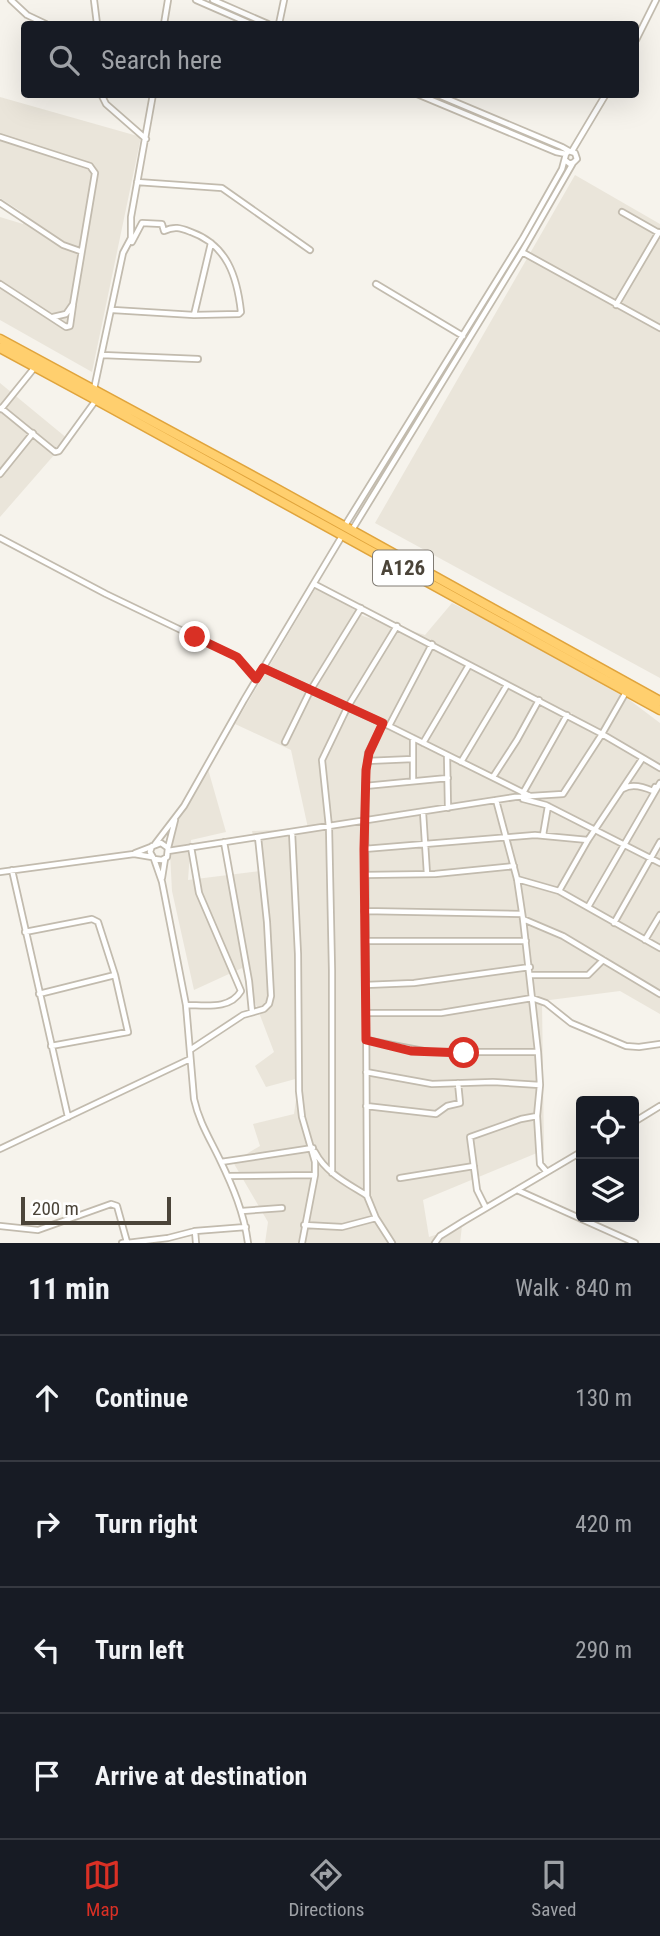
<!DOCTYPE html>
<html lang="en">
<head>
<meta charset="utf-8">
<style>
  :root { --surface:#171b24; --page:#242831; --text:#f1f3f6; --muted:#9ea1a6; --line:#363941; --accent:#d93025 }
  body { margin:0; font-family:"Roboto Condensed",sans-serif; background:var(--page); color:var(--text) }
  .controls { position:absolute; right:21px; bottom:21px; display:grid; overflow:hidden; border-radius:7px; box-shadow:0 7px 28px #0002 }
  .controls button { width:63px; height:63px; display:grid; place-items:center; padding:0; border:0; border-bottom:2px solid var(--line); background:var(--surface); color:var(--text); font:35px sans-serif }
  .scale { position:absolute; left:21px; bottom:18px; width:150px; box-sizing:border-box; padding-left:7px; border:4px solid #4b4439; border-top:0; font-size:19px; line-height:24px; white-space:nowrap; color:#4b4439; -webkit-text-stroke:5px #fff; paint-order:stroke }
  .stop { position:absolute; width:21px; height:21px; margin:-16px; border:5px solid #d93025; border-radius:50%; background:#fff }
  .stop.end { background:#d93025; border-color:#fff; box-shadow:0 2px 7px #0008 }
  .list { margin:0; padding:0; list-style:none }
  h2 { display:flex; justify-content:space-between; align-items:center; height:91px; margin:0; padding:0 28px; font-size:30px }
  h2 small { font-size:23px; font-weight:400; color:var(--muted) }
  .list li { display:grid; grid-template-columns:46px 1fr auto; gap:21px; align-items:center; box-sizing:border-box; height:126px; padding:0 28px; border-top:2px solid var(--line) }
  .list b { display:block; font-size:26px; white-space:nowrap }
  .list em { font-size:23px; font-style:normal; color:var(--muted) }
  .icon { flex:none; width:38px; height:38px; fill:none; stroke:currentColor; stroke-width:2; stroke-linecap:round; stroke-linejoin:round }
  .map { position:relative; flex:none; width:660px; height:1243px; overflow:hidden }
  .search { position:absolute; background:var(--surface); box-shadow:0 7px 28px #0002; left:21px; right:21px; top:21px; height:77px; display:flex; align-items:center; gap:18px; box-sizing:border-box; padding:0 24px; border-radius:7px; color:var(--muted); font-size:26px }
  .sheet { height:595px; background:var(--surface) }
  nav { display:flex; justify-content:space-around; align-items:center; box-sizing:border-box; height:98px; border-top:2px solid var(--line); background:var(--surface); font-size:19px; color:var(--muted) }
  nav a { display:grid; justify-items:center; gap:4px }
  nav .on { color:var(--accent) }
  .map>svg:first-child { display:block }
  .residential { fill:#eae5da }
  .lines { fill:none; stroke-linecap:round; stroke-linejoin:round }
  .street-casing { stroke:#c2bbae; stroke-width:8 }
  .highway-casing { stroke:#e0a43c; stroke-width:11 }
  .street { stroke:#fff; stroke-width:4.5 }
  .highway { stroke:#ffcf6e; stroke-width:8 }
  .route { stroke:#d93025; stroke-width:9 }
  .labels { text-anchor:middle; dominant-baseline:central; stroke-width:6; stroke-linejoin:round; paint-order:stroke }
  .shield { fill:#fff; stroke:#817c74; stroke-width:2 }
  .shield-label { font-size:21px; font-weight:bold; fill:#4b4439 }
</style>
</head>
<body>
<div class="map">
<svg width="660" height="1243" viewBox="0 0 660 1243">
  <rect width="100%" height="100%" fill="#f6f3ec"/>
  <!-- residential -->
  <path class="residential" d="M0,97L141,137L92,372L0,320V217L23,224L22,212L0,198Z
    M575,175L660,224V678L375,523Z
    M0,383L68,439L0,517Z
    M318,584L363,616L425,635L452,603L595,674L660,723V1014L620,991L542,1001L544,1150L423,1200L429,1237L462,1226L460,1243H265L268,1222L233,1162L260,1146L253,1124L294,1114L299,1078L266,1087L255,1066L274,1052L242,968L194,990L172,891L169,835L208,769L226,832L191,840L188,880L261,871L252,831L308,828L291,750L235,724Z"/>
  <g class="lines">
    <!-- street casing -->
    <g class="street-casing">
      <path id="street" d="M11,0L27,15L46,24
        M94,0L97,24
        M196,0L251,24
        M213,0L268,24
        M164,24L168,0
        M279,24L284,0
        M636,40L656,0
        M101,94L106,104L146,139
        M417,94L556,152L566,154
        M436,94L562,147L569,151
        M0,137L90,166L95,173L73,304L66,314L53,317
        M572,151L606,94
        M137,182L222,188L310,250
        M0,203L63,245L80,251
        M622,212L659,233
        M132,242L142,223L162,224L164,231C175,226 180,228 191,232C227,245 237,276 241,312L239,314L194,315
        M522,252L660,328
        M0,284L66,327L70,326L73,305
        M376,284L463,336
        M616,305L659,232
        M113,310L194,315L211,243
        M102,355L198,359
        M94,389L123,253L131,238V217L153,94
        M1,408L55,452L59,451L96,400
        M1,409L35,367
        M0,474L33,433
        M344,527L523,238L562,169L566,154L569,151L575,153L577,159L574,162L570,164L565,160
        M352,530L522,252L573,163
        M0,538L106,594L237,657L256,679
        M314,584L602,734L660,768
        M263,668L389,726L530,796
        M389,726L432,644
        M285,742L310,691L361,608
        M423,743L469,665
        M447,755L448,808
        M367,761L413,759
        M461,762L507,685
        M493,777L517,740L539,700
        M413,781V738
        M365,786L448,778
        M623,789C632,783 644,787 653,791L655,787
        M523,793L567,715
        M523,799L546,805L660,863
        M496,800L517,879L523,919L538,1052L540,1085L537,1116L540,1164L547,1172
        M423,812L427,874
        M292,832L298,954L299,1091L302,1117L315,1162V1175L302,1243
        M543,835L548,806
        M224,842L249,981L252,1012
        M155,844L184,806L244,700L342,536
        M168,848L175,820
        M364,849L535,835L588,840
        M168,851L515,797L563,794L602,734L626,692
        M135,853L161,843L168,848L167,857L162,860L154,859L150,852L152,846
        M154,859L162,882L186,1005L194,1099C199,1122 210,1139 220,1160C233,1187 244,1213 248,1243
        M12,870L68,1117
        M0,872L134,854L152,857
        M364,875L435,874L514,866
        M162,878L165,859
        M517,879L559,891L660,948
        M559,891L588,840L642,759
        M588,907L660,783
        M364,911L522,914
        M523,919L563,936L660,994
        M614,923L660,842
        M25,932L92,919L98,922L115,975
        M645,940L660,915
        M365,941H526
        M530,975H588L603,960
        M365,985L414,983L530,967
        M39,994L115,975L128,1032L51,1046
        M186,1005C205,1005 230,1010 241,991L199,893L191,847
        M366,1013H441L532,998L546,1003L571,1023L626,1046L639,1047L660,1044
        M366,1040L429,1052H538
        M190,1050L243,1015L264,1009L269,1004L271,996L267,922L258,837
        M366,1072L432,1084L493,1082L540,1085
        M366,1106L436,1114L447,1106L460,1103L458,1083
        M634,1122L660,1106
        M0,1149L190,1059
        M315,1152C326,1173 347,1183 366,1195
        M221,1162L313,1148
        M332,1173V970L329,827L322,760L347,708L397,626
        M228,1176L315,1175
        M400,1178L474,1166
        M517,1190L635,1243
        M486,1208L477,1190L470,1137L521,1119L537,1116
        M242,1211L282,1208
        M376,1218L392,1243
        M304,1225L342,1227L376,1218L367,1196L365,786L368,753L383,723
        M0,1226L38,1230L111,1204L117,1206L127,1242L122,1243
        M195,1231L196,1243
        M127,1243L168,1238L195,1231L246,1227
        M435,1243L440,1236L464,1221L581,1152"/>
    </g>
    <!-- highway casing -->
    <g class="highway-casing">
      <path id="highway" d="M0,339L268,484L660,701
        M0,348C221,467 441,588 660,710"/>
    </g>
    <!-- street -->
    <use href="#street" class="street"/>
    <!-- highway -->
    <use href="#highway" class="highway"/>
  </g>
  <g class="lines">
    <!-- route -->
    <path class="route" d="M195,637L237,657L256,679L263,668L383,723L369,753L366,770L364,849L366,1040L411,1051L464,1053"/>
  </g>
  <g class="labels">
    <!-- shield labels -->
    <rect class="shield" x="373" y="550.5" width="60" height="35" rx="5"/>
    <g class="shield-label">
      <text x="403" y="568">A126</text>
    </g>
  </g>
</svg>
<div class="controls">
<button><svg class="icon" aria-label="locate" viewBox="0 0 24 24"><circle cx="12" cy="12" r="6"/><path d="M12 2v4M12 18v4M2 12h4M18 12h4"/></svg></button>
<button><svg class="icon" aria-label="layers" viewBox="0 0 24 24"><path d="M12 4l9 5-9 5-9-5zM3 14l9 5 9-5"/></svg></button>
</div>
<div class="scale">200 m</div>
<div class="stop" style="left:464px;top:1053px"></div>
<div class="stop end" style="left:195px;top:637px"></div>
<div class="search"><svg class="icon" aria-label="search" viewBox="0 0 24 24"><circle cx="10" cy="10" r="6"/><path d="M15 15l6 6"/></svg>Search here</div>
</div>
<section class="sheet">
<h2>11 min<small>Walk · 840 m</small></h2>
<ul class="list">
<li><svg class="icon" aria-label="ahead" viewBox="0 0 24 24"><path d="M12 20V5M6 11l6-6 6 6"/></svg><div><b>Continue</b></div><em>130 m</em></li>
<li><svg class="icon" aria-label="right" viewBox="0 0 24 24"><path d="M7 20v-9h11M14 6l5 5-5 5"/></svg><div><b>Turn right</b></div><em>420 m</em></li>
<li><svg class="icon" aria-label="left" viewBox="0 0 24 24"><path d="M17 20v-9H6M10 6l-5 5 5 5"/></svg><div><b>Turn left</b></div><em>290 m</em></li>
<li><svg class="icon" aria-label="arrive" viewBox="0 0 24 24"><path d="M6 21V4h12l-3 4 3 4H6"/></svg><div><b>Arrive at destination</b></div></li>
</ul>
</section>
<nav>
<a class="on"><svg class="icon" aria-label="map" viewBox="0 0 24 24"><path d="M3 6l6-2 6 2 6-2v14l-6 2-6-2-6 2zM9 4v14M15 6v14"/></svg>Map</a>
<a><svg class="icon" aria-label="directions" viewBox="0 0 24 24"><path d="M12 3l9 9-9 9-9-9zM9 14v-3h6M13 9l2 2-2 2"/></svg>Directions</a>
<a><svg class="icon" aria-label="saved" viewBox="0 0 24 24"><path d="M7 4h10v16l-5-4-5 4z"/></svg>Saved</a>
</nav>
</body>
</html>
